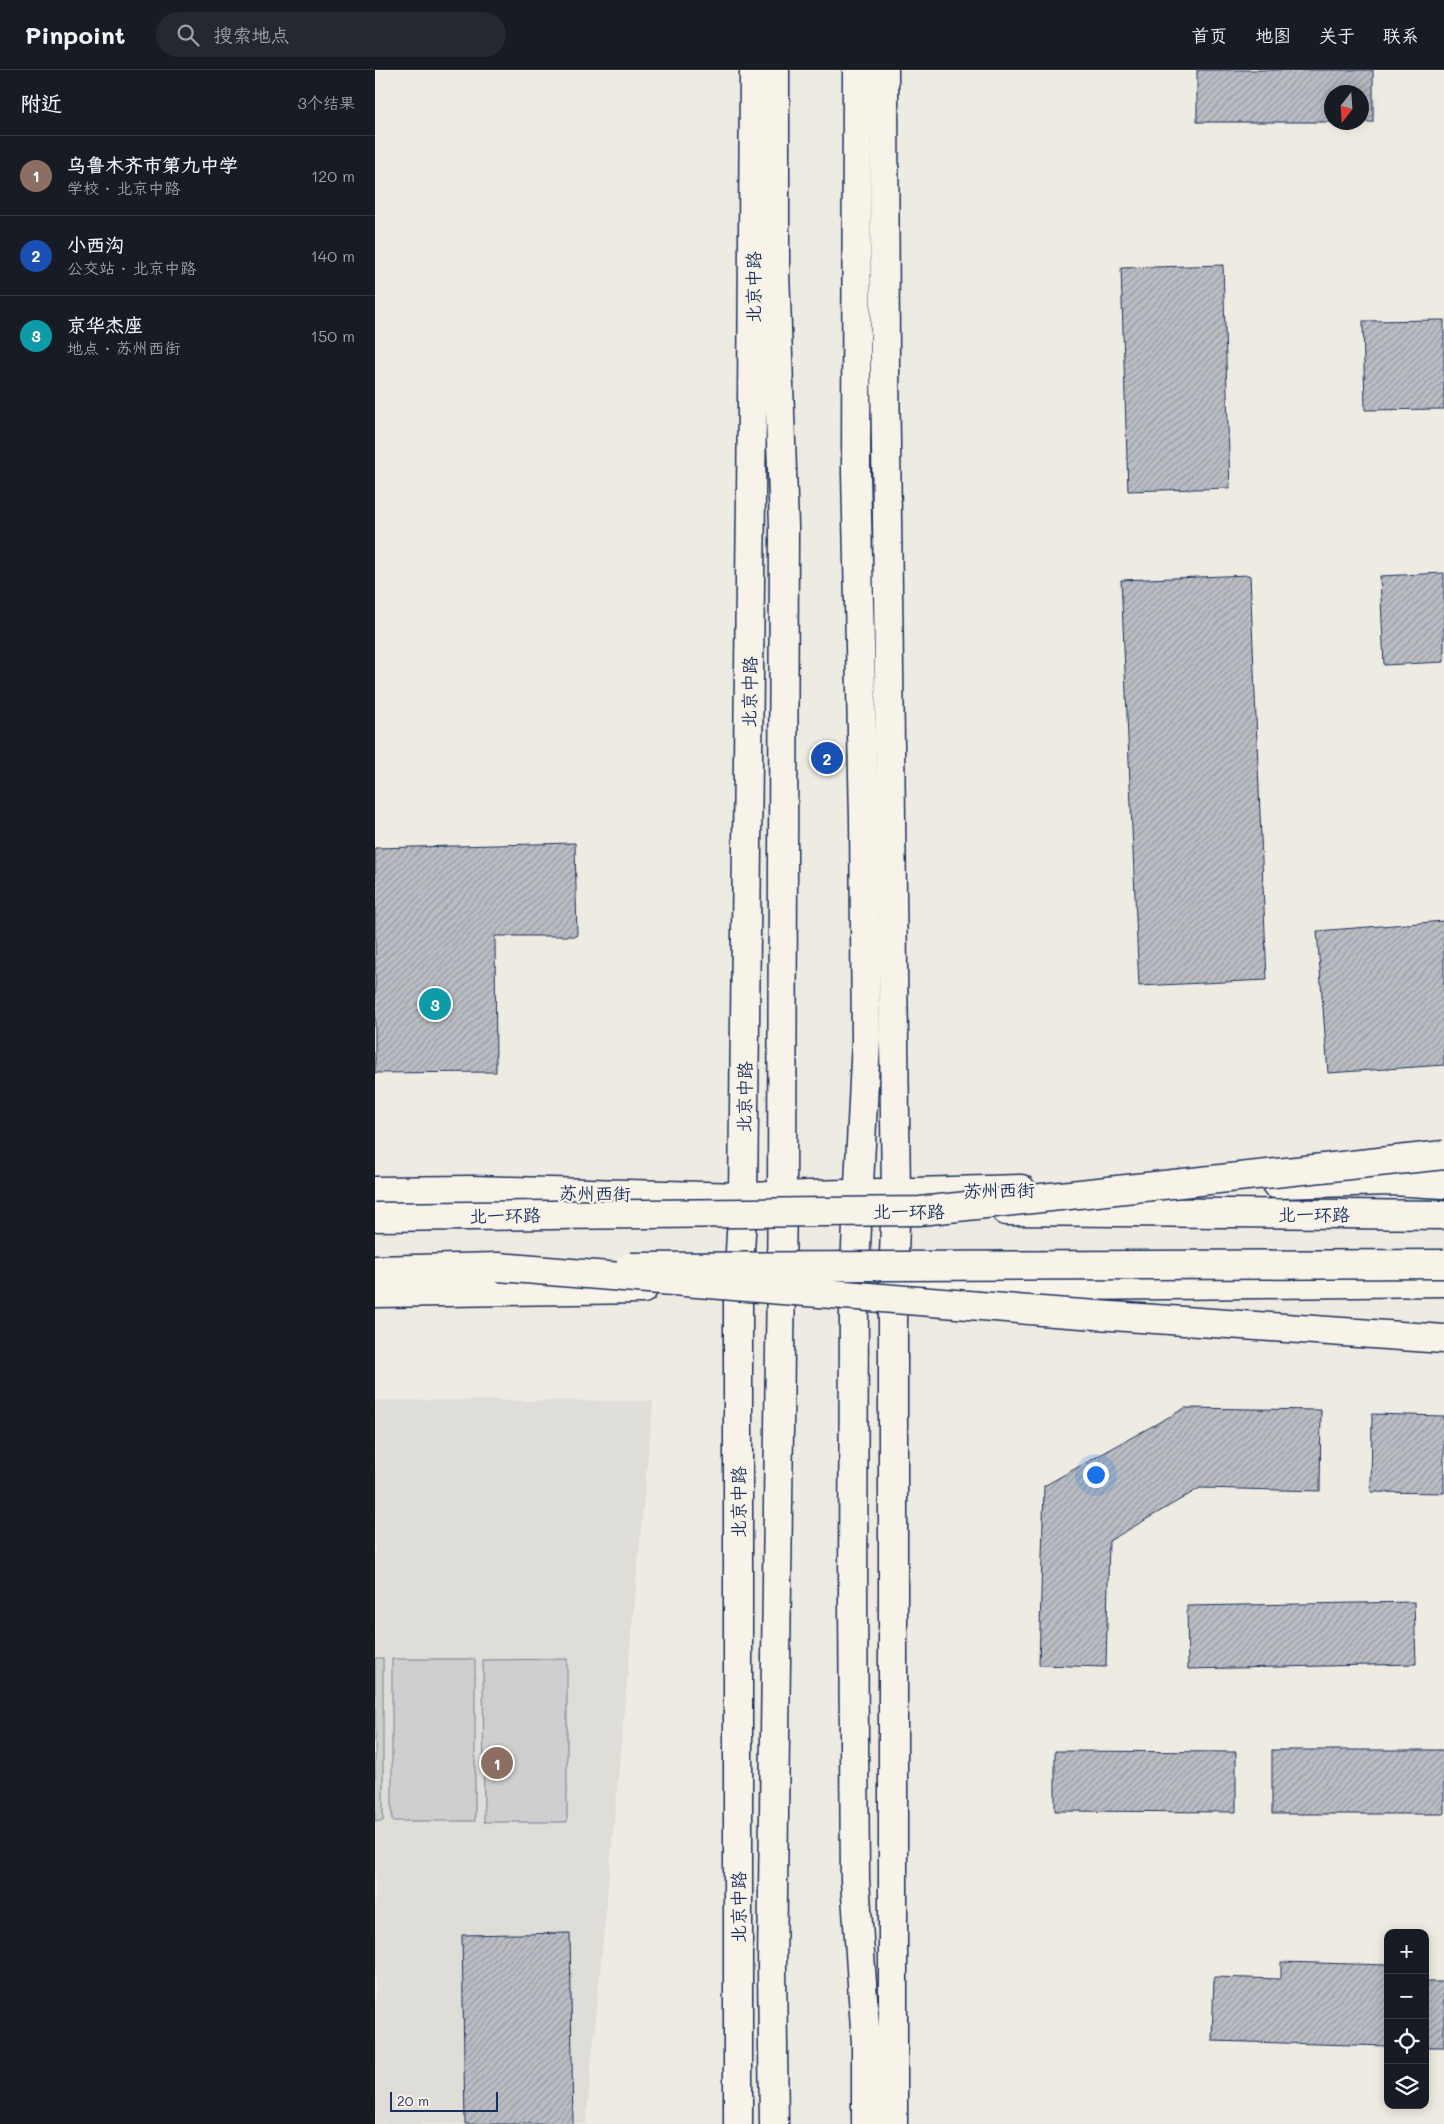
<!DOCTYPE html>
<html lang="zh">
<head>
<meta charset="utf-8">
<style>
  :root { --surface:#171b24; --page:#242831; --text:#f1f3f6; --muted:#9ea1a6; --line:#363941; --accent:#d93025 }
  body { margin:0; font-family:Mali,"LXGW WenKai TC",sans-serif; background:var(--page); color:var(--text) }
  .controls { position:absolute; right:15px; bottom:15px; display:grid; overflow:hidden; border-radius:10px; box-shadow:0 2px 12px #0003 }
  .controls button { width:45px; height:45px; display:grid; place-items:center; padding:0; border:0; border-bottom:1px solid var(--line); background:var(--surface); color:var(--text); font:25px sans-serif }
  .compass { position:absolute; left:949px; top:15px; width:45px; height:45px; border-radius:50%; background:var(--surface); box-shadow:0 2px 12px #0003; rotate:197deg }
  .scale { position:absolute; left:15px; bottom:12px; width:108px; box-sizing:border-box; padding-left:5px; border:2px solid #1b2f5e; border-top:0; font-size:14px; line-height:18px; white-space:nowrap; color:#1b2f5e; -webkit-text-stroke:4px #f7f3e8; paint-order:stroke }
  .you { position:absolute; left:720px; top:1404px; width:18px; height:18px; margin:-12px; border:4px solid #fff; border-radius:50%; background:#1a73e8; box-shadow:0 0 0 8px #1a73e833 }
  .badge { display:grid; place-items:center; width:32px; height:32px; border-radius:50%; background:var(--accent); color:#fff; font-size:16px; font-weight:700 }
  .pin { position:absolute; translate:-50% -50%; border:2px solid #fff; box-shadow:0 1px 5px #0006 }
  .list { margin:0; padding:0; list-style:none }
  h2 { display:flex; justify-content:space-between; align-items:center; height:65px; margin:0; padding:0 20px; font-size:21px }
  h2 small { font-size:16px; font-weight:400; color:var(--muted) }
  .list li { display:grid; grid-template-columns:32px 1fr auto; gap:15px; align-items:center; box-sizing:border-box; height:80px; padding:0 20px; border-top:1px solid var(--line) }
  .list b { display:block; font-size:19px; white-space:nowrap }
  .list p { margin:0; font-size:16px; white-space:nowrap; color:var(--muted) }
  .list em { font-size:16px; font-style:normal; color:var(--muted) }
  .icon { flex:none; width:28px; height:28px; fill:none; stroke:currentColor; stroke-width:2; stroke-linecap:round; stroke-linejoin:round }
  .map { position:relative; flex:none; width:1069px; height:2054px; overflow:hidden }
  header { display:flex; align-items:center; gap:30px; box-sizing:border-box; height:70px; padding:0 25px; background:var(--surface); border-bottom:1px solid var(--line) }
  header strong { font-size:24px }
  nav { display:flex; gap:28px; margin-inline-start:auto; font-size:18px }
  .search { width:350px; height:45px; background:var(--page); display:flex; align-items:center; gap:12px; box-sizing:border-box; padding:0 18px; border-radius:28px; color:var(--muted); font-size:19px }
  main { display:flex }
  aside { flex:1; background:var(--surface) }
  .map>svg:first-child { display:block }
  .built { fill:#deddd8 }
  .pitch { fill:#cfcfcf; stroke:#757f96 }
  .building { fill:url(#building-hatch); stroke:#1b2f5e }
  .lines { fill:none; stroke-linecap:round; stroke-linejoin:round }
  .minor-casing { stroke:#1b2f5e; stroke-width:31 }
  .major-casing { stroke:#1b2f5e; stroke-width:31 }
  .highway-casing { stroke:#1b2f5e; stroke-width:31 }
  .minor { stroke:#f7f3e8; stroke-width:28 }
  .major { stroke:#f7f3e8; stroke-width:28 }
  .highway { stroke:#f7f3e8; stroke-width:28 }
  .major-bridge-casing { stroke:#1b2f5e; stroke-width:31; stroke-linecap:butt }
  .highway-bridge-casing { stroke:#1b2f5e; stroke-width:31; stroke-linecap:butt }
  .major-bridge { stroke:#f7f3e8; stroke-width:28 }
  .highway-bridge { stroke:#f7f3e8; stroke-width:28 }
  .labels { text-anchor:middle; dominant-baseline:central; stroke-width:4.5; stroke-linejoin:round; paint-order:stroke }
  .street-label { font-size:18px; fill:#1b2f5e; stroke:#f7f3e8 }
</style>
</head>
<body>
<header>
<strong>Pinpoint</strong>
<div class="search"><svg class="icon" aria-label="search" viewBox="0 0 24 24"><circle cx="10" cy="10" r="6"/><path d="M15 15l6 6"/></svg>搜索地点</div>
<nav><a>首页</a><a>地图</a><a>关于</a><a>联系</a></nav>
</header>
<main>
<aside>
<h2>附近<small>3个结果</small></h2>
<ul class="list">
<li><span class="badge" style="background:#8d6e63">1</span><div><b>乌鲁木齐市第九中学</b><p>学校 · 北京中路</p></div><em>120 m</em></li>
<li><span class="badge" style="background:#1a4fb4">2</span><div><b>小西沟</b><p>公交站 · 北京中路</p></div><em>140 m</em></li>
<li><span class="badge" style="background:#0f9aa8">3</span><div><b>京华杰座</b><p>地点 · 苏州西街</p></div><em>150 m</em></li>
</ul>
</aside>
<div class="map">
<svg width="1069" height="2054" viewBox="0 0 1069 2054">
  <defs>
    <pattern id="building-hatch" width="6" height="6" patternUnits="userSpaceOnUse" patternTransform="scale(1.25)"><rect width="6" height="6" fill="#babdc2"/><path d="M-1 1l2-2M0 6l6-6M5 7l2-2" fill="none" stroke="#969aa1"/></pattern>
  </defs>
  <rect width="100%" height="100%" fill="#eeebe2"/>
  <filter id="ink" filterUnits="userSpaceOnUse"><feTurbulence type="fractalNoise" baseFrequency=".02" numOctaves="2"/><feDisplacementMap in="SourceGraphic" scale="10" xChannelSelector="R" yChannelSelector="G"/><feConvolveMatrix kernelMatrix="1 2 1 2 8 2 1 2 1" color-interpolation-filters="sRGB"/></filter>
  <g filter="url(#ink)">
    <!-- built -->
    <path class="built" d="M0,1330L278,1331L211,2054H0Z"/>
    <!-- pitch -->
    <path class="pitch" d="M0,1588H8V1751H0Z
      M17,1589H100V1751H17Z
      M192,1589V1752H109L108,1590Z"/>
    <!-- building -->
    <path class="building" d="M822,0H998V52H986V22H956V52H822Z
      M848,195L855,418L753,421L746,198Z
      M1069,250V339L990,340L988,251Z
      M1069,503V592L1009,595L1005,506Z
      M875,505L892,910L764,916L746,510Z
      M200,773L202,866H120L121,1002L0,1003V778Z
      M1069,851V995L953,1003L942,861Z
      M810,1338L946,1340L945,1421L825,1418L734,1471L731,1597L664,1595L669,1416Z
      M997,1344L1069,1346V1423L996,1422Z
      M1039,1532L1041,1594L813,1599L812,1536Z
      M897,1680H1069V1744H897Z
      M680,1681L861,1682V1742L680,1741Z
      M195,1863L198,2054H90L87,1865Z
      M906,1892L1013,1895V1976L837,1971L839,1907L906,1909Z
      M1050,1912H1069V1977H1050Z"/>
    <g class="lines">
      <!-- minor casing -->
      <g class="minor-casing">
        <path id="minor" d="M482,0L481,403L489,748L491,970L479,1218L478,1531L480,1810L491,1973V2054
          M399,2054L397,1898L407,1127L409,456L400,201V0"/>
      </g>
      <!-- major casing -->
      <g class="major-casing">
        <path id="major" d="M509,0L510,300L521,1122L518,1218V2054
          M901,1114L1016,1111L1069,1114
          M0,1121L97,1120L368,1127L646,1119
          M631,1141L1069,1145
          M518,1218L1069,1212
          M0,1223L268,1219
          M363,2054V1218L368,1127L377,337L379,0"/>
      </g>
      <!-- highway casing -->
      <g class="highway-casing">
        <path id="highway" d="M0,1200L123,1197"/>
      </g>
      <!-- minor -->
      <use href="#minor" class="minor"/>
      <!-- major -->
      <use href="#major" class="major"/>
      <!-- highway -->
      <use href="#highway" class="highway"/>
      <!-- major-bridge casing -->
      <g class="major-bridge-casing">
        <path id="major-bridge" d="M255,1197L1069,1194"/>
      </g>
      <!-- highway-bridge casing -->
      <g class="highway-bridge-casing">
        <path id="highway-bridge" d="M0,1147L545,1141L1069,1085
          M123,1197L679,1242L1069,1269"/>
      </g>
      <!-- major-bridge -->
      <use href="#major-bridge" class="major-bridge"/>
      <!-- highway-bridge -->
      <use href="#highway-bridge" class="highway-bridge"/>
    </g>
  </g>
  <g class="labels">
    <!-- street labels -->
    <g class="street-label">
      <text transform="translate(378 217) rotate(-90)">北京中路</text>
      <text transform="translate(374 622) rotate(-89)">北京中路</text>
      <text transform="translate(369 1027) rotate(-89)">北京中路</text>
      <text transform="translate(624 1120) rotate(-1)">苏州西街</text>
      <text transform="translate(220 1123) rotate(1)">苏州西街</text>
      <text x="534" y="1141">北一环路</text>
      <text x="939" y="1144">北一环路</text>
      <text transform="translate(130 1145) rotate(-1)">北一环路</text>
      <text transform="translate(363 1432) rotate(-90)">北京中路</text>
      <text transform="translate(363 1837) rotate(-90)">北京中路</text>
    </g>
  </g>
</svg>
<div class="controls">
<button>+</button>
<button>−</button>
<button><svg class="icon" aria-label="locate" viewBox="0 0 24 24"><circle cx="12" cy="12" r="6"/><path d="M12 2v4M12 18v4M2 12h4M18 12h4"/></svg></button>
<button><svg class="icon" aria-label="layers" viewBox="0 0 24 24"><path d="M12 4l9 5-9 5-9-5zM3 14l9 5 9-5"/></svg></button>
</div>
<svg class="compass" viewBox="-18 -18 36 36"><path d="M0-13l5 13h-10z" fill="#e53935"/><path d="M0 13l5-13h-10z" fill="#9ea1a6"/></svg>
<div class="scale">20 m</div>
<div class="you"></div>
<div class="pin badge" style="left:122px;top:1693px;background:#8d6e63">1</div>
<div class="pin badge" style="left:452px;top:688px;background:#1a4fb4">2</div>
<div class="pin badge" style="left:60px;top:934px;background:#0f9aa8">3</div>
</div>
</main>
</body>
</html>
